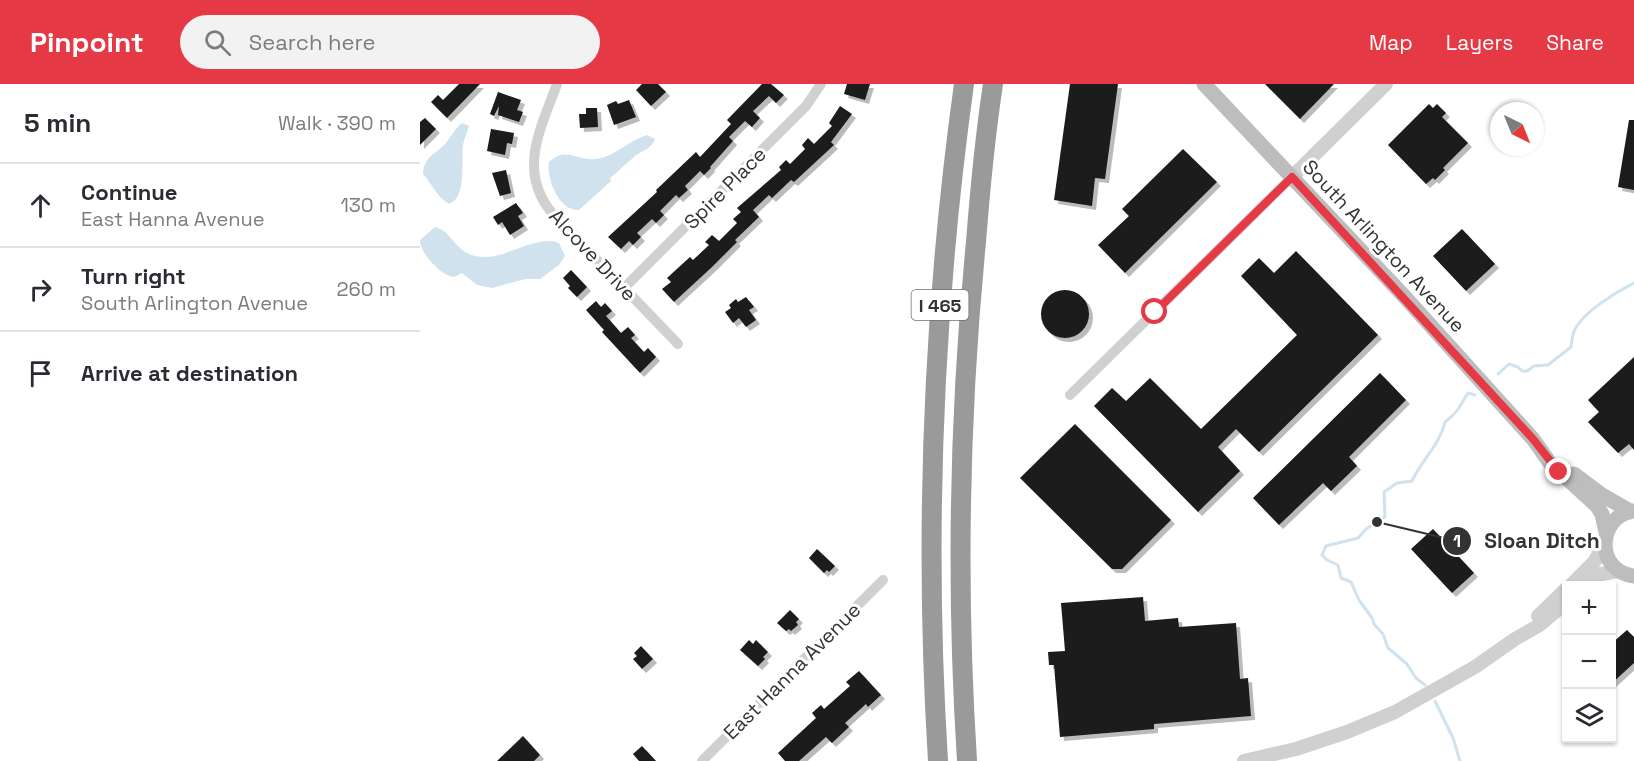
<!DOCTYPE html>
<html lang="en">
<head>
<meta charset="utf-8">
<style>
  :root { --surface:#fff; --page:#f2f2f3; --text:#2b2b33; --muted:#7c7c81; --line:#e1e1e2; --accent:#e63946 }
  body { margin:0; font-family:"Space Grotesk",sans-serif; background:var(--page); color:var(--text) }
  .controls { position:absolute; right:18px; bottom:18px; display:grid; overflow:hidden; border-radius:0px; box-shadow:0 2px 4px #0004 }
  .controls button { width:54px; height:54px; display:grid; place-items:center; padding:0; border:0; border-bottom:2px solid var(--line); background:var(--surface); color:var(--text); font:30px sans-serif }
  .compass { position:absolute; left:1070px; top:18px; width:54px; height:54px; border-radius:50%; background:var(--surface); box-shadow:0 2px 4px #0004; rotate:137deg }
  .stop { position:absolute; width:18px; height:18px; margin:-14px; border:4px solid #e63946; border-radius:50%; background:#fff }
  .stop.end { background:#e63946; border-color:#fff; box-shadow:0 2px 6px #0008 }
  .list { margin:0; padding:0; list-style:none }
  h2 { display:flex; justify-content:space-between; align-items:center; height:78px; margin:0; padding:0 24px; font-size:26px }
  h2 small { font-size:20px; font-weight:400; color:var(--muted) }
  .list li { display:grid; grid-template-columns:39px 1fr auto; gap:18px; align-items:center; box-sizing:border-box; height:84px; padding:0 24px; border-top:2px solid var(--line) }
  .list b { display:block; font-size:22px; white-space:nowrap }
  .list p { margin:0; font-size:20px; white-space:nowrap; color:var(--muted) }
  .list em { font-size:20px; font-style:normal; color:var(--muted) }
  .icon { flex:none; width:33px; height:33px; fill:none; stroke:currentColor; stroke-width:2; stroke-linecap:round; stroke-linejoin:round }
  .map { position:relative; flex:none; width:1214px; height:677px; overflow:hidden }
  header { display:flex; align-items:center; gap:36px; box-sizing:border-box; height:84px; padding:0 30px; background:var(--accent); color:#fff }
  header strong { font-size:28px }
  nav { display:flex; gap:33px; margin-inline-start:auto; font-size:21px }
  .search { width:420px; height:54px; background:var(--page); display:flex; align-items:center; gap:15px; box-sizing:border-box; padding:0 21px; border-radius:33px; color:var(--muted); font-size:22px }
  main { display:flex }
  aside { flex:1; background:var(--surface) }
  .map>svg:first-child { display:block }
  .water { fill:#cfe2ee }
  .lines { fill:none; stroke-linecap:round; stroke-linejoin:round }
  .stream { stroke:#cfe2ee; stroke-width:3 }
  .building { fill:#1a1a1a; filter:url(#shadow) }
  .minor { stroke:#d0d0d0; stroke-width:10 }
  .tertiary { stroke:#d0d0d0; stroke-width:14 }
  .secondary { stroke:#bdbdbd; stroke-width:15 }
  .motorway { stroke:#9a9a9a; stroke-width:20 }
  .route { stroke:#e63946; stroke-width:8 }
  .labels { text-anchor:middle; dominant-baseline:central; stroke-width:6; stroke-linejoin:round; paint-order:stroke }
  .shield { fill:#fff; stroke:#707070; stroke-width:1.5 }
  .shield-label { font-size:18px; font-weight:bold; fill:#333 }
  .street-label { font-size:20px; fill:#333; stroke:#fff }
  .leader { fill:none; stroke:#333; stroke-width:2 }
  .callout-dot { fill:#333; stroke:#fff; stroke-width:2 }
  .mark-label { font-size:18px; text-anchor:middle; font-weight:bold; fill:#fff }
  .callout-label { font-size:21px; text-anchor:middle; font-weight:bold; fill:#333; stroke:#fff; stroke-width:6; stroke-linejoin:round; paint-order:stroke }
</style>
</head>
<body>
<header>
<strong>Pinpoint</strong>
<div class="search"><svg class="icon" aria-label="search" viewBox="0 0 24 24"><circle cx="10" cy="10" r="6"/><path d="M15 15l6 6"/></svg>Search here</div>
<nav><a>Map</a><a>Layers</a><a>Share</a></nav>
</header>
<main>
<aside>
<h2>5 min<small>Walk · 390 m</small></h2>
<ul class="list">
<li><svg class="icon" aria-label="ahead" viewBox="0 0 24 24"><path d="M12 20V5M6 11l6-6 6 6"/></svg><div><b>Continue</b><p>East Hanna Avenue</p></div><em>130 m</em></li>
<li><svg class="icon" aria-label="right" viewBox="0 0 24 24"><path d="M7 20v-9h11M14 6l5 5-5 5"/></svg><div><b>Turn right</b><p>South Arlington Avenue</p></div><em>260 m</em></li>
<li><svg class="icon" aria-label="arrive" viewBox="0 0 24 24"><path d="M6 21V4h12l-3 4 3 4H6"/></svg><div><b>Arrive at destination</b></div></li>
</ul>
</aside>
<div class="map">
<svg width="1214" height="677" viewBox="0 0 1214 677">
  <defs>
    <filter id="shadow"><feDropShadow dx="4" dy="4" stdDeviation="0" flood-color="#0004"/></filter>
  </defs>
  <rect width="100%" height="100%" fill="#fff"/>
  <!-- water -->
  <path class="water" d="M42,39L49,42C47,49 44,55 43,61C41,76 47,114 29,120C17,113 12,100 3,90C4,72 15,71 26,59C31,52 35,45 42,39Z
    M227,51L235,55C230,67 221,66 213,74C205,80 198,88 190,94L191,97L159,126C139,128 126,94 129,78C147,62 156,77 175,75C195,73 208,57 227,51Z
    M15,143C34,147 35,174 66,173C87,173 120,150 139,159L145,172L139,181L120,195H105L72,204L57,201L42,189L34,193C21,192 0,169 0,156Z"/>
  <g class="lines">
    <!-- stream -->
    <path class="stream" d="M1078,290L1089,280L1098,283L1102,287H1107L1114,282L1128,281L1151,263C1152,258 1152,250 1155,245C1165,227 1196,208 1214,199
      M1005,601L996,594L987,580L968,564L963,550L954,540L952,534L939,516L931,498L921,494L918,481L907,476L902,471L906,462L938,454L946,445L965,433L964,408L977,399L992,397C1001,377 1020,360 1025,338C1040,326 1038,324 1048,309L1055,311
      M1015,617L1033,654L1040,677"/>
  </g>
  <!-- building -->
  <path class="building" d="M39,0H60L27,34L11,18L18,11L23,16Z
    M222,0H238L246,8L231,22L216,6Z
    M342,0H351L364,11L356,19L349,12L333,27L340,34L332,43L325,37L309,53L313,57L290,83L291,84L284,91L280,87L265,102L268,106L259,114L256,111L240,127L244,131L236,139L232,135L217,149L221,153L213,161L209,157L201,165L188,153L237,108L236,106L276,68L280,73L311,40L307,36Z
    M427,0H450L445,16L424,10Z
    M650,0H698L685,95L675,94L672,122L634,116Z
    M845,0H914L880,35Z
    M78,8L101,16L97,26L103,28L99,38L78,31L79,22L74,32L70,30Z
    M209,16L216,33L194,41L187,21L196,17L198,20Z
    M1009,20L1013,24L1017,20L1026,29L1022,33L1048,59L1023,84L1025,86L1015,96L1013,94L1006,100L968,61Z
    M420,22L432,30L411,58L414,61L374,98L371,96L352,114L349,111L333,126L339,133L315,156L317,158L292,183L254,218L242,205L251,198L247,194L270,173L273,176L289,161L285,158L292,151L299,157L317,139L313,135L321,128L317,124L361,86L359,83L366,76L370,80L385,65L382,61L388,54L394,60L412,42L409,39Z
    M166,24H177L178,43L160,44L159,30H166Z
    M5,34L16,45L0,61V38Z
    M1209,36H1214V106L1198,103Z
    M71,45L94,49L92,60L87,59L85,71L67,67Z
    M763,65L797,98L705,189L678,161L709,132L702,125Z
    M86,86L91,109L80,112L72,89Z
    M96,119L103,129L98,132L104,142L90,151L82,138L78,141L73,133Z
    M1042,145L1075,180L1046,207L1013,172Z
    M876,167L958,251L839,368L816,345L798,363L820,387L778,428L674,322L692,304L706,317L730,294L781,345L877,251L821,192L839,174L854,189Z
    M151,186L167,203L157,213L148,204L150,202L143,194Z
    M621 230a24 24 0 1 1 48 0a24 24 0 1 1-48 0Z
    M326,213L334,223L329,226L336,236L326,243L319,234L313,239L305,228L311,224L309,221L316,215L318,218Z
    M176,217L181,223L185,219L192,227L186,232L201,249L208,243L215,251L211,254L224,268L228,264L236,273L220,289L182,248L184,246L166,226Z
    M1214,273V366L1209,360L1198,369L1168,338L1179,328L1168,316Z
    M960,289L986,316L929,373L937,382L911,407L903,399L859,441L833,414Z
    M655,340L751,436L702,485H692L600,394Z
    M1013,445L1054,489L1032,509L991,465Z
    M397,465L415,482L409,488L407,486L404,489L389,474Z
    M723,513L725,537L758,534L759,543L816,539L820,595L828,594L831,632L734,640V645L640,653L634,581H629L628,568L645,567L641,519Z
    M370,526L379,535L376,538L378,541L371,547L369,545L366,547L357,539Z
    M1207,546L1214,553V579L1191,600V560Z
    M329,556L333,560L336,556L348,568L343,573L345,575L338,582L320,566Z
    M221,562L233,575L222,585L213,575L217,572L214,569Z
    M439,587L461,611L448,623L446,620L425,639L429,643L412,659L406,653L379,677H365L358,669L396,634L392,629L401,621L404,625L430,602L426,598Z
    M103,652L120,671L114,677H77Z
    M222,662L236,677H219L213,670Z"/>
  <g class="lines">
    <!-- minor -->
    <path class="minor" d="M137,0C121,44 97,87 132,129L258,260
      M204,204L386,22L401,0
      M650,311L872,93
      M282,677L463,496"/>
    <!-- tertiary -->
    <path class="tertiary" d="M872,93L966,0
      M1150,502L1175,477L1184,459
      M1164,502L1176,491L1198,487
      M1118,532L1146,505
      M824,677L876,665L927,648L975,628L1055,583L1095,555L1118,542L1146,519"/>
    <!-- secondary -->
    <path class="secondary" d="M784,0L983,211L1113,355L1130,379L1177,422L1182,430L1186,448
      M1154,390L1182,411L1210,427
      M1214,427C1176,432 1175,488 1214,492"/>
    <!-- motorway -->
    <path class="motorway" d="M518,677C504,451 513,224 544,0
      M547,677C536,504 539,331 556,158C560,106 565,53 573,0"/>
  </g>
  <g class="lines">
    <!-- route -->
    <path class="route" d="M735,228L872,93L1113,355L1139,388"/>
  </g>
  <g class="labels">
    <!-- shield labels -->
    <rect class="shield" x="491.5" y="206" width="57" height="30" rx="4.5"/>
    <g class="shield-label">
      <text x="520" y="221">I 465</text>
    </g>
    <!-- street labels -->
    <g class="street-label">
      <text transform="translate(305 104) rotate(-45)">Spire Place</text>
      <text transform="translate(964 162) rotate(47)">South Arlington Avenue</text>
      <text transform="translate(173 171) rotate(47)">Alcove Drive</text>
      <text transform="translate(372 587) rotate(-45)">East Hanna Avenue</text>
    </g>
  </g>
  <!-- callouts -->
  <path class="leader" d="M957 438L1037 457"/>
  <g class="callout-dot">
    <circle cx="957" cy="438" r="6"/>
    <circle cx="1037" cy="457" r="15"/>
  </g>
  <g class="mark-label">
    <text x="1037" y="463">1</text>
  </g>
  <g class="callout-label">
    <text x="1122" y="464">Sloan Ditch</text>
  </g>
</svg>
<div class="controls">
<button>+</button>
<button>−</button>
<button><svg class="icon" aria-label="layers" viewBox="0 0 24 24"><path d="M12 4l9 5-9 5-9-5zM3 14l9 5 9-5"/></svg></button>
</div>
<svg class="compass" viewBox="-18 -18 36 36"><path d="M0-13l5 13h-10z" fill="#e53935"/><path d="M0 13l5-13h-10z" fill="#7c7c81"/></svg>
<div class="stop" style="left:735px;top:228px"></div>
<div class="stop end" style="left:1139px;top:388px"></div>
</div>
</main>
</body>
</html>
